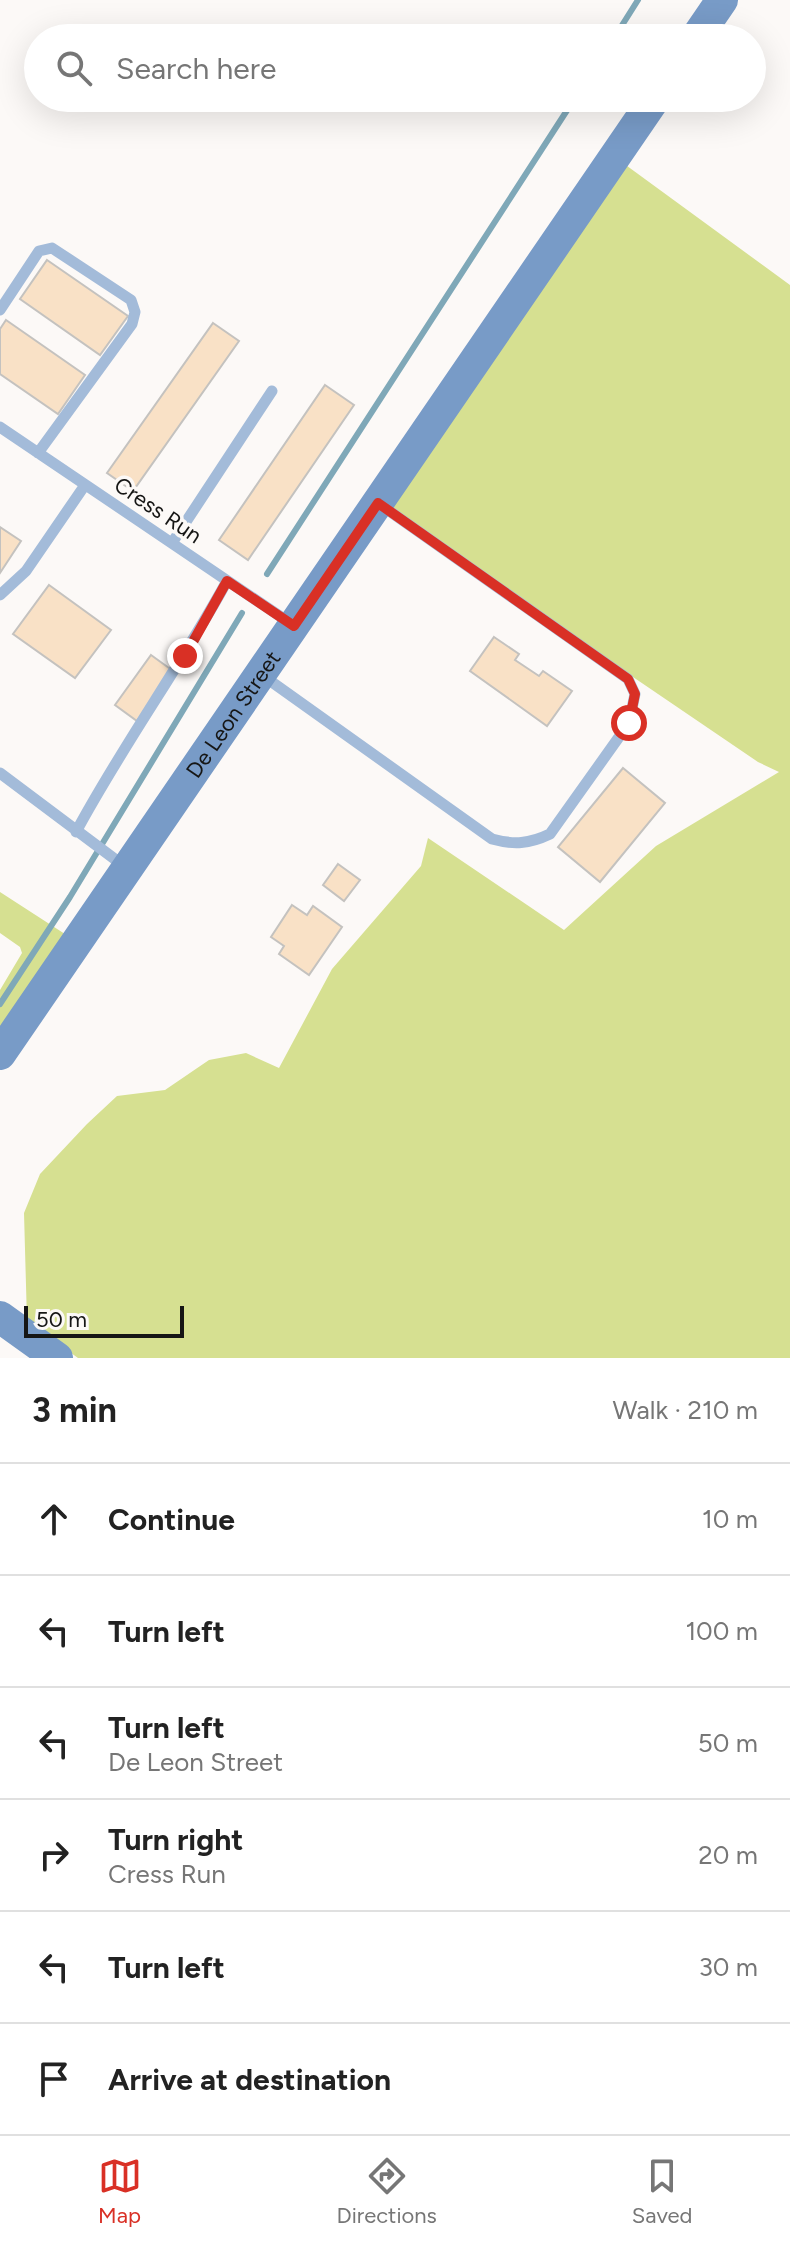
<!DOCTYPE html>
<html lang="en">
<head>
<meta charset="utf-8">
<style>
  :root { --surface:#fff; --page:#f2f2f2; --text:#222; --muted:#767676; --line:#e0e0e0; --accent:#d93025 }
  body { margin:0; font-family:Figtree,sans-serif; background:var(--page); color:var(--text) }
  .scale { position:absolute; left:24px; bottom:20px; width:160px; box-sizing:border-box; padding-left:8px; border:4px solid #161615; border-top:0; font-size:22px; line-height:28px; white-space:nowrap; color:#161615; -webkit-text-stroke:6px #fcf9f7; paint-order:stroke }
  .stop { position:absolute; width:24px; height:24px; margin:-18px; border:6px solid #d93025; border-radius:50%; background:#fff }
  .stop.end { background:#d93025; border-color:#fff; box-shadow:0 2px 8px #0008 }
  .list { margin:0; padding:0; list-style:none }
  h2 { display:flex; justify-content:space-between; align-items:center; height:104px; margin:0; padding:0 32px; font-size:34px }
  h2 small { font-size:26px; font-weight:400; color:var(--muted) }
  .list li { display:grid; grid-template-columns:52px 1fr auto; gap:24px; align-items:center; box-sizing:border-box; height:112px; padding:0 32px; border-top:2px solid var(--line) }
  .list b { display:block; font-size:30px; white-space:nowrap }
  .list p { margin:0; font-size:26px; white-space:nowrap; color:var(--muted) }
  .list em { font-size:26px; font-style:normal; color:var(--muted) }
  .icon { flex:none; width:44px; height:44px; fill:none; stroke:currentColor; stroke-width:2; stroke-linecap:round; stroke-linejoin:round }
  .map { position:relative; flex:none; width:790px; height:1358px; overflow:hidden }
  .search { position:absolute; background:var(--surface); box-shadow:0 8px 32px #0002; left:24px; right:24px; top:24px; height:88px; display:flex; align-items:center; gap:20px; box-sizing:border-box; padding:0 28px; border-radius:44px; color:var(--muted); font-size:30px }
  .sheet { height:776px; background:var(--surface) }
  nav { display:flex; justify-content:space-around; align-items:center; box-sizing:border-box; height:112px; border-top:2px solid var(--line); background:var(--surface); font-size:22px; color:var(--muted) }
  nav a { display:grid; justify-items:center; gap:4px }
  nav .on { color:var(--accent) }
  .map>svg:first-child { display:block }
  .green { fill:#d6e091 }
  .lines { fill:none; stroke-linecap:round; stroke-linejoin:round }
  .stream { stroke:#7fa8b8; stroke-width:6 }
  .building { fill:#f9e1c6; stroke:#c4c2bf; stroke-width:2 }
  .lane { stroke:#a3bbd9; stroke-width:11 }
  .secondary { stroke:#789bc7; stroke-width:32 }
  .route { stroke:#d93025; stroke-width:10 }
  .labels { text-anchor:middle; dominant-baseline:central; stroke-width:7; stroke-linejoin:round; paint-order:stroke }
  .street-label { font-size:22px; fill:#161615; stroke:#fcf9f7 }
</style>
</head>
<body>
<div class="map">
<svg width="790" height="1358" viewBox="0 0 790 1358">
  <rect width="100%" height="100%" fill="#fcf9f7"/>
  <!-- green -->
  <path class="green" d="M623,163L790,285V1358H78L27,1321L24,1213L40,1174L87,1124L117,1096L165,1090L209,1060L246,1053L279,1068L332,969L421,866L428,838L564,930L656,846L779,772L758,762L386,509Z
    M0,892L68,936L0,1034V990L22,953L20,947L0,933Z"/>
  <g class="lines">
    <!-- stream -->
    <path class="stream" d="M614,38L638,0
      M267,574L575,98
      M0,1004L70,897L242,613"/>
  </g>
  <!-- building -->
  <path class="building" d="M47,260L128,316L100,355L20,299Z
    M6,320L85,375L58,414L0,374V329Z
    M213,323L239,341L133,491L107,473Z
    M325,385L354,405L248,560L219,540Z
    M0,527L21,541L0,573Z
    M49,585L111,630L75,678L13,634Z
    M494,637L519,654L515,660L539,676L543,671L572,691L547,726L470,671Z
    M151,655L173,671L137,721L115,705Z
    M623,768L665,803L600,882L558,847Z
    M338,864L360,880L344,901L323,885Z
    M292,905L307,915L313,906L342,927L309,975L279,954L284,946L271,937Z"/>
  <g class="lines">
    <!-- lane -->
    <path class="lane" d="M0,310L39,251L52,248L131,300L135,312L132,324L38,453
      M0,427L290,623
      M172,543L272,391
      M0,595L26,571L85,485
      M262,675L492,839C514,845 529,844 550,834L629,723L635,694L628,679L378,503
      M0,773L124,866
      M76,832C122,746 180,667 227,581"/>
    <!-- secondary -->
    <g class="secondary">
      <path d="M696,38L722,0"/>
      <path id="s1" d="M0,1054L655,98"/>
      <path d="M0,1317L57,1358"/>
    </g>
  </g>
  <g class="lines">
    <!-- route -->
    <path class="route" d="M185,656L227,581L294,626L378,503L628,679L635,694L629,723"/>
  </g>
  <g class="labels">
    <!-- street labels -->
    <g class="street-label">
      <text transform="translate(158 510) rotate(34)">Cress Run</text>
      <text stroke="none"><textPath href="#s1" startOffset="412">De Leon Street</textPath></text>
    </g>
  </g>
</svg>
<div class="scale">50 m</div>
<div class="stop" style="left:629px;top:723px"></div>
<div class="stop end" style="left:185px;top:656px"></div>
<div class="search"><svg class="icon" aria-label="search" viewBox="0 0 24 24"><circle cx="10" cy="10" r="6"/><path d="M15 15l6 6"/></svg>Search here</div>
</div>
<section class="sheet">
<h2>3 min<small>Walk · 210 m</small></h2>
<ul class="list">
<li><svg class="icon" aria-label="ahead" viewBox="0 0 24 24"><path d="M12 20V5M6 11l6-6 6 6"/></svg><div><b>Continue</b></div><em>10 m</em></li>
<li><svg class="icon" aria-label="left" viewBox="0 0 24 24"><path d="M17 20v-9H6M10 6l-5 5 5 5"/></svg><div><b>Turn left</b></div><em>100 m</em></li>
<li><svg class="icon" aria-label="left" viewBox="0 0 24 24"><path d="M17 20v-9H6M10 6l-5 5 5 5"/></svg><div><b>Turn left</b><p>De Leon Street</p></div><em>50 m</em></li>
<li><svg class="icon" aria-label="right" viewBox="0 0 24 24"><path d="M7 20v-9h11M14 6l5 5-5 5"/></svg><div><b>Turn right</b><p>Cress Run</p></div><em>20 m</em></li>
<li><svg class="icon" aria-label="left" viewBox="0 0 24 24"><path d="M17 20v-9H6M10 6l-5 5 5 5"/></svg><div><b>Turn left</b></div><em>30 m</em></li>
<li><svg class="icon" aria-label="arrive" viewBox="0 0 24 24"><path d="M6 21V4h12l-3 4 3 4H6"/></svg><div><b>Arrive at destination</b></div></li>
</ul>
</section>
<nav>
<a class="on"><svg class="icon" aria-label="map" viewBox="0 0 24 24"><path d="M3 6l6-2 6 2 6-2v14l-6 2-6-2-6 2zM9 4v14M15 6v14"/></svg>Map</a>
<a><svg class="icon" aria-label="directions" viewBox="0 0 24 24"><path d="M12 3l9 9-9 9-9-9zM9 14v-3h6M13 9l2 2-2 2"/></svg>Directions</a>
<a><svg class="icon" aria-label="saved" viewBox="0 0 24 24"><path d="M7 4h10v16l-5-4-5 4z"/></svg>Saved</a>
</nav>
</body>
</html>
